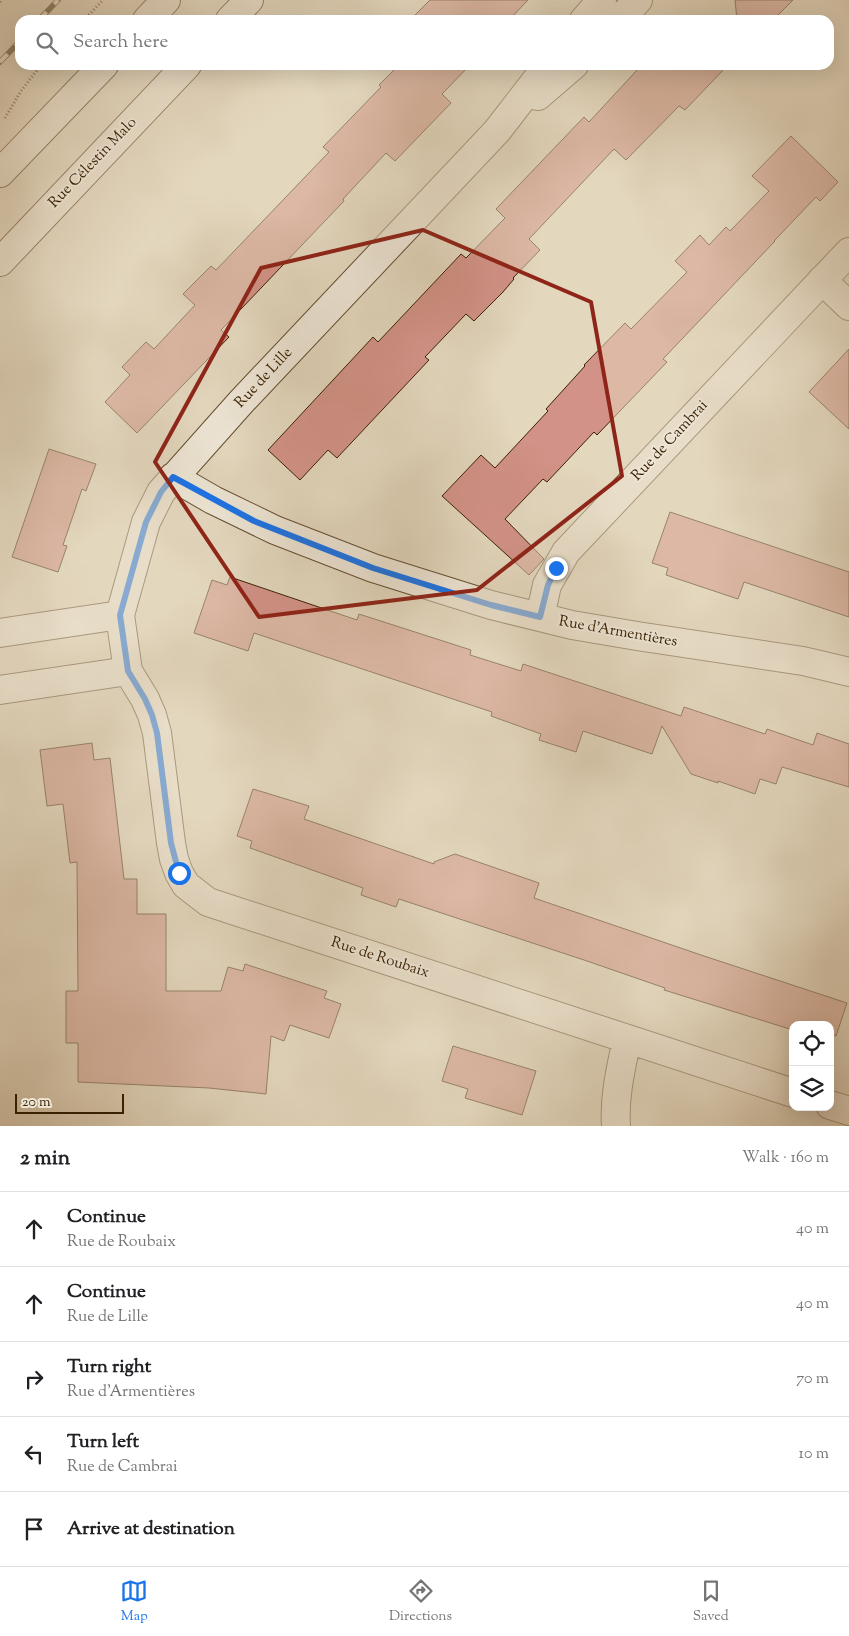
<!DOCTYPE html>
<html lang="en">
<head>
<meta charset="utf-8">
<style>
  :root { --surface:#fff; --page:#f6f6f6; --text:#202124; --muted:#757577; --line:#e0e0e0; --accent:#1a73e8 }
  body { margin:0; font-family:"Sorts Mill Goudy",serif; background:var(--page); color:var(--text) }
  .controls { position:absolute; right:15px; bottom:15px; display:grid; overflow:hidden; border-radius:10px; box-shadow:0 5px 20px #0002 }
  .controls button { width:45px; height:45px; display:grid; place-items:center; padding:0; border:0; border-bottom:1px solid var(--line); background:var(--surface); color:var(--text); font:25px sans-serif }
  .scale { position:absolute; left:15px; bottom:12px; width:109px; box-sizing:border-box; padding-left:5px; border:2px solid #3a2102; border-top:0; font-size:14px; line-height:18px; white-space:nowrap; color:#3a2102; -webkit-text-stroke:4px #ede5d5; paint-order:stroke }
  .stop { position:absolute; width:15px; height:15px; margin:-11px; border:4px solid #1a73e8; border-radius:50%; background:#fff }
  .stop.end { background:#1a73e8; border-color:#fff; box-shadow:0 1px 5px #0008 }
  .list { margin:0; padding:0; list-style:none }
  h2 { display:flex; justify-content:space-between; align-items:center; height:65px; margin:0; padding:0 20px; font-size:21px }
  h2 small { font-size:16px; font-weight:400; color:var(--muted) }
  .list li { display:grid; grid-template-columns:32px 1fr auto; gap:15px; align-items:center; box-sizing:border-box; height:75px; padding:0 20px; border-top:1px solid var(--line) }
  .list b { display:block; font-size:19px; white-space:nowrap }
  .list p { margin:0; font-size:16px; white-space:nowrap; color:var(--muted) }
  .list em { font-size:16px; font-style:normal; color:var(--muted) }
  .icon { flex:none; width:28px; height:28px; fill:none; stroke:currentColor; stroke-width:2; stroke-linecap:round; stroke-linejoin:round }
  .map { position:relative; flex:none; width:849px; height:1126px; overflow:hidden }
  .search { position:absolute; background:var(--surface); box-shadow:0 5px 20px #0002; left:15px; right:15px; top:15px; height:55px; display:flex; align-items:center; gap:12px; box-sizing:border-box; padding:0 18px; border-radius:15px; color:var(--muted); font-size:19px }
  .sheet { height:440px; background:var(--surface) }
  nav { display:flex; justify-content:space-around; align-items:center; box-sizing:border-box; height:70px; border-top:1px solid var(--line); background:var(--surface); font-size:14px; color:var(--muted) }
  nav a { display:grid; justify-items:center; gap:2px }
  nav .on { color:var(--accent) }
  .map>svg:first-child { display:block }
  .building { fill:#d29287; stroke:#3a2102 }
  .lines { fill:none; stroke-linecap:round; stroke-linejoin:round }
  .street-casing { stroke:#644e31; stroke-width:30 }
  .secondary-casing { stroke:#3a2102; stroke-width:30 }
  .path { stroke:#3a2102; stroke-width:3; stroke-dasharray:1 2.5; stroke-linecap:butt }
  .street { stroke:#ede5d5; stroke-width:28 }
  .secondary { stroke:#ede5d5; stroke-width:28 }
  .rail-casing { stroke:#3a2102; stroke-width:5.5 }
  .rail { stroke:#ede5d5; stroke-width:4; stroke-dasharray:11; stroke-linecap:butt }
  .route { stroke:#1a73e8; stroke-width:6 }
  .marked { fill:none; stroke:#8f2418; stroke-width:4; stroke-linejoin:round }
  .labels { text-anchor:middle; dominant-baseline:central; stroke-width:4; stroke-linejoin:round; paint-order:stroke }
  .street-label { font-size:15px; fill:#3a2102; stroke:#ede5d5 }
</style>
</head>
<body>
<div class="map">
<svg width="849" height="1126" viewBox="0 0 849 1126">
  <rect width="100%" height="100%" fill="#e3d7be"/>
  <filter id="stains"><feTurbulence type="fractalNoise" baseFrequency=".004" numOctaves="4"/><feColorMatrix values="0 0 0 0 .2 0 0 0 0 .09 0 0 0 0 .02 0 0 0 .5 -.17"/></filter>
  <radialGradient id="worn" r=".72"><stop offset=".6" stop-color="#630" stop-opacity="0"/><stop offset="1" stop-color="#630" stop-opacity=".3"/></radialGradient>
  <!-- building -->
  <path class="building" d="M430,0H528L509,20H410Z
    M735,0H793L773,20H737Z
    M399,65H470L442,94L451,103L395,161L386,153L343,199L344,201L221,330L229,337L137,433L105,402L130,375L122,367L146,342L154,349L195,305L183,294L211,266L216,270L329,152L323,147L381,87L379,85Z
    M644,65H728L685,110L679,106L626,160L614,149L529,239L540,250L513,278L514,279L503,292L474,321L466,314L425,357L429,360L337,458L328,450L300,480L268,450L373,337L378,342L461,254L466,258L505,218L496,209L584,117L589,122L638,69L639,70Z
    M791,136L838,182L820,201L816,197L774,241H775L663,359L667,362L597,435L594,432L547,482L543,479L505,519L544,559L529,575L442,496L481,455L495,468L548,411L546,409L585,366L584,365L625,323L631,329L687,272L675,261L700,235L709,245L726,227L730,231L769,191L752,176Z
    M849,349V429L809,392Z
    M49,449L96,464L86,491L82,489L63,545L67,546L58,572L12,557Z
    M670,512L849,572V617L744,582L738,599L666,575L668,568L652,563Z
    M230,577L357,620L359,614L471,650L470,655L521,671L523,664L681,716L684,707L765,734L767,729L813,745L817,733L849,744V787L782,767L776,784L760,779L755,794L718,781V783L691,774L662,726L652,754L583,731L576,752L539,740L541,734L491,716L492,712L254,633L248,651L194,633L212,580L227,585Z
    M92,743L94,760L110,758L124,879H137V914H166V991H221L228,967L243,971L245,964L327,991L324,998L341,1004L329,1038L290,1025L284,1041L271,1036L266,1094L209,1088L78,1082V1043H66V991H78L77,862L70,863L63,804L47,806L40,750Z
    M253,789L309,806L304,819L434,864V862L455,854L539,883L534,898L704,956L847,1003L836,1036L830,1035V1025H798L793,1023V1030L664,990L665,988L584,960L399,899L396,907L361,895L363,888L250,848L252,841L237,836Z
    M453,1046L536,1071L522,1115L465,1098L468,1089L442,1081Z"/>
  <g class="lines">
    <!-- street casing -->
    <g class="street-casing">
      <path id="street" d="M584,20L602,0
        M619,20L638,0
        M548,65L497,131L242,401L161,492L146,522L120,615L128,671L145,699L152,715L157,733L171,843L174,859L179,873L186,885L208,902L793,1093
        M538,96L574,65
        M822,280L849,306
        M173,477L213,500L275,530L373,568L491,605L572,625L637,636L803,661L849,672
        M540,617L547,585L566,552L849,252
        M0,633L120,615
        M0,690L128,671
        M830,1105L849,1111
        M616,1126C614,1096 621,1068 627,1039"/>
    </g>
    <!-- secondary casing -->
    <g class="secondary-casing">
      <path id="secondary" d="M147,20L166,0
        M230,20L249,0
        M0,173L104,65
        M0,262L187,65"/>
    </g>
    <!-- path -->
    <path class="path" d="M0,2L2,0
      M84,20L103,0
      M5,118L21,91L41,65"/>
    <!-- street -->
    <use href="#street" class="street"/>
    <!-- secondary -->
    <use href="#secondary" class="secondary"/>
    <!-- rail casing -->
    <g class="rail-casing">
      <path id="rail" d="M39,20L58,0
        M0,62L20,41"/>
    </g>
    <!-- rail -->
    <use href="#rail" class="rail"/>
  </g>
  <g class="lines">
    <!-- route -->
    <path class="route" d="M179,873L171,843L157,733L152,715L145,699L128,671L120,615L146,522L161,492L173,477L254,521L373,568L491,605L540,617L548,585L556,568"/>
  </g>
  <!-- marked area -->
  <path d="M0 0H849V1126H0ZM423,230L591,302L622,476L477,590L259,617L155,462L261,268Z" fill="#e3d7be" fill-opacity=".55" fill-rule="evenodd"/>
  <path class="marked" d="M423,230L591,302L622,476L477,590L259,617L155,462L261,268Z"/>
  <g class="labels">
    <!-- street labels -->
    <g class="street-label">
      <text transform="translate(93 163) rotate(-46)">Rue Célestin Malo</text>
      <text transform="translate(264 378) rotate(-47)">Rue de Lille</text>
      <text transform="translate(670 441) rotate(-47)">Rue de Cambrai</text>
      <text transform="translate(618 632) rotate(10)">Rue d'Armentières</text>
      <text transform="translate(380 958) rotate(18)">Rue de Roubaix</text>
    </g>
  </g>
  <rect width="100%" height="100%" filter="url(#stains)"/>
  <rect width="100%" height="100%" fill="url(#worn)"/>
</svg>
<div class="controls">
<button><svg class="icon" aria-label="locate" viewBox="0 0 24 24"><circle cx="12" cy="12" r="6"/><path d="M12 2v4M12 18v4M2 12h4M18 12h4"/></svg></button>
<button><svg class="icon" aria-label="layers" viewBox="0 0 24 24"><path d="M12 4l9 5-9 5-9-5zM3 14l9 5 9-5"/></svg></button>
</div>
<div class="scale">20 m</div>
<div class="stop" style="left:179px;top:873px"></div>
<div class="stop end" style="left:556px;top:568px"></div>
<div class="search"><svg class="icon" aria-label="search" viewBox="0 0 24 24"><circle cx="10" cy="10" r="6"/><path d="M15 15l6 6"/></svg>Search here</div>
</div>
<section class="sheet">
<h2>2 min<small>Walk · 160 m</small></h2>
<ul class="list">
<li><svg class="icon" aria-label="ahead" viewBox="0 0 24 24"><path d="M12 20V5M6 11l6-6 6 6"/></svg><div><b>Continue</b><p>Rue de Roubaix</p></div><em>40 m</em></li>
<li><svg class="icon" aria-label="ahead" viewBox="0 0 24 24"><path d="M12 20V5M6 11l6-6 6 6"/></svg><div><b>Continue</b><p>Rue de Lille</p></div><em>40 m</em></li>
<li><svg class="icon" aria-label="right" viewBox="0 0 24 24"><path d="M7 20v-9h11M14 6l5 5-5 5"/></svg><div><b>Turn right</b><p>Rue d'Armentières</p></div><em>70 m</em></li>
<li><svg class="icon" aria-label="left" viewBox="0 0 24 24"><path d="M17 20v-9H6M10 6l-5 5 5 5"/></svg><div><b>Turn left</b><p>Rue de Cambrai</p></div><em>10 m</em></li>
<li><svg class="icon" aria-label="arrive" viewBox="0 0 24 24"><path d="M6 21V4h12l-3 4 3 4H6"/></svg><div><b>Arrive at destination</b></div></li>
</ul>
</section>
<nav>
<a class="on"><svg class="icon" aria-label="map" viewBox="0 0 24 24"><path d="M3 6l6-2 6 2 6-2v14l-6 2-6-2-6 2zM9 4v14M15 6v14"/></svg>Map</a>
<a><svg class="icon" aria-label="directions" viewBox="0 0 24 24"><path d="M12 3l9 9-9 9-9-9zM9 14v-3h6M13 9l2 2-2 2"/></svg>Directions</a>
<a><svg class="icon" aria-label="saved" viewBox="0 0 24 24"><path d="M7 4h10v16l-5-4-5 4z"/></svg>Saved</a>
</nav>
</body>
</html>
